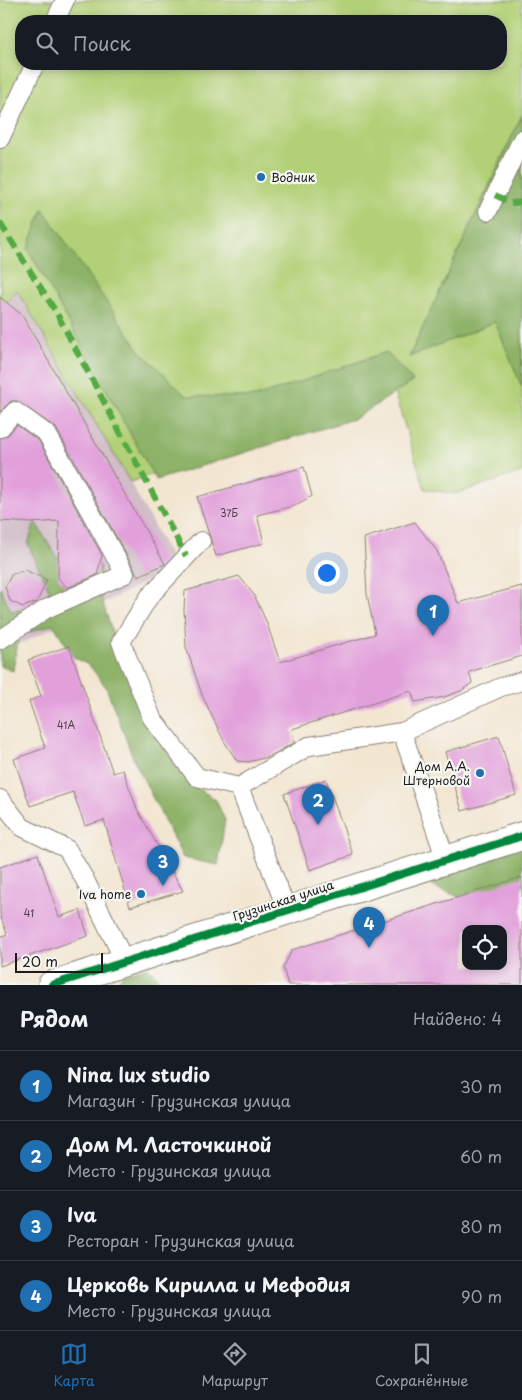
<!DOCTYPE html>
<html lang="ru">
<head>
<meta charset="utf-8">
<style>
  :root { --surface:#171b24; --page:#242831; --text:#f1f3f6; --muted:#9ea1a6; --line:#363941; --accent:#1f6fb2 }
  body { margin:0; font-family:"Playpen Sans",sans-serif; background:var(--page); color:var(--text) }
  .controls { position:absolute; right:15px; bottom:15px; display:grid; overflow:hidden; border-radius:10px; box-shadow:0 2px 8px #0003 }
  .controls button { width:45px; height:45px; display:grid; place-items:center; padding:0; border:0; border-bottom:1px solid var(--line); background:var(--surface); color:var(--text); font:25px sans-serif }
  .scale { position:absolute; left:15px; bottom:12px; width:88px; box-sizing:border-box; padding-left:5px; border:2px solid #1c1c1c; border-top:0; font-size:14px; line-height:18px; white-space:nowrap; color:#1c1c1c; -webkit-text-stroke:4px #f6f6f2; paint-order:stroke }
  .you { position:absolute; left:326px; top:572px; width:18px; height:18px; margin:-12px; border:4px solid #fff; border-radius:50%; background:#1a73e8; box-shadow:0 0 0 8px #1a73e833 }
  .badge { display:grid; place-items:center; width:32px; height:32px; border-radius:50%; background:var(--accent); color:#fff; font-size:16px; font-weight:700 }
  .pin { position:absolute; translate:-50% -41px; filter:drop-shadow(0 1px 2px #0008) }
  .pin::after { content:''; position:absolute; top:26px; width:18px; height:15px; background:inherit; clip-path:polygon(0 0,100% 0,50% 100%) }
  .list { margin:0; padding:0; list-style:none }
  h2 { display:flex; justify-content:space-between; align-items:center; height:65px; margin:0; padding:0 20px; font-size:21px }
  h2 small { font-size:16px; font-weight:400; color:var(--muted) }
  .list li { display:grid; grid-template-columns:32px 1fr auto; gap:15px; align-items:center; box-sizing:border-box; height:70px; padding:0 20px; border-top:1px solid var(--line) }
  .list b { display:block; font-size:19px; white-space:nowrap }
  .list p { margin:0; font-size:16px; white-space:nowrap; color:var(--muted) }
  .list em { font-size:16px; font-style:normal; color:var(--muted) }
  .icon { flex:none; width:28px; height:28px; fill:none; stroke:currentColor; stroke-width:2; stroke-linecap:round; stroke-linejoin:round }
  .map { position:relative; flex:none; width:522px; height:985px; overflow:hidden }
  .search { position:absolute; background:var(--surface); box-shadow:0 2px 8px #0003; left:15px; right:15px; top:15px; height:55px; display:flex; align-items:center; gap:12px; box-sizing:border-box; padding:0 18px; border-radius:20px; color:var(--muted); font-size:19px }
  .sheet { height:345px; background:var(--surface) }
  nav { display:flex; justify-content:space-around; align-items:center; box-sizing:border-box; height:70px; border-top:1px solid var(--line); background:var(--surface); font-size:14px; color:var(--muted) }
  nav a { display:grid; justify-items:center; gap:2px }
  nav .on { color:var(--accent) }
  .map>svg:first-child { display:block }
  .industrial { fill:#d2bdc8 }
  .green { fill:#b2d077; stroke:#67764a; fill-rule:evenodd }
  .forest { fill:#8db268; stroke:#546742 }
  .building { fill:#e2a0db; fill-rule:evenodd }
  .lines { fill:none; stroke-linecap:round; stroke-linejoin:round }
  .service-casing { stroke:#888176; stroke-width:20 }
  .minor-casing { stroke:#888176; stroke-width:30 }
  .service { stroke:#fff; stroke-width:18 }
  .minor { stroke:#fff; stroke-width:28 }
  .quiet { stroke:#52a943; stroke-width:6; stroke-dasharray:12 6; stroke-linecap:butt }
  .cycleway-casing { stroke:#f6f6f2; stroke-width:11 }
  .cycleway { stroke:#00873e; stroke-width:8 }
  .poi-dot { fill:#1f6fb2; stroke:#f6f6f2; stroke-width:2 }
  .labels { text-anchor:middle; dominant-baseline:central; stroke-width:4.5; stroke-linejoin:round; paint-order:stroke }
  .number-label { font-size:10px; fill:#4e3d4c }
  .poi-label { font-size:12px; fill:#1c1c1c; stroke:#f6f6f2; text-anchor:end }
  .street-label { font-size:12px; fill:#1c1c1c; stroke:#f6f6f2 }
</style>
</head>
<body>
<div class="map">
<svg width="522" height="985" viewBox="0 0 522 985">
  <rect width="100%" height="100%" fill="#f6f6f2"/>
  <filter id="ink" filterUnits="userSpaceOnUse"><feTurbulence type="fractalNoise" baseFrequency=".02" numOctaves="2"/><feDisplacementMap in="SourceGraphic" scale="10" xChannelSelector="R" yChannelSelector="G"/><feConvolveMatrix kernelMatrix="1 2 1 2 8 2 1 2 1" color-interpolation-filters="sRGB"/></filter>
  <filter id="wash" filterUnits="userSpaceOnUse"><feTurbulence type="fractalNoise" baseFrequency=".0096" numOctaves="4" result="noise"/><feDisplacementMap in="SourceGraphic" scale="20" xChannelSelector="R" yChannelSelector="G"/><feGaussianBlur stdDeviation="1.12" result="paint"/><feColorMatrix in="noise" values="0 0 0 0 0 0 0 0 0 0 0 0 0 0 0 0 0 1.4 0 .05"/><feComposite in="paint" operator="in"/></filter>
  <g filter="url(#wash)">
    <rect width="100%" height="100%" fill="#f3e6d1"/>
    <!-- industrial -->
    <path class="industrial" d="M16,290L130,482L176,567L0,654V311Z"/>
    <!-- green -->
    <path class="green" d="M0,0H522V472L455,494L425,489L394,392L130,482L17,290L0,311ZM21,21H501V64H21Z"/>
    <!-- forest -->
    <path class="forest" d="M522,115V387L495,322L409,357Z
      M43,209L140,351L186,396L256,397L386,352L413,381L356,418L156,480L28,249Z
      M35,522L69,577L99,561L102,600L119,654L150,727L187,781L216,800L225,820L218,865L183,858L134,760L106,687L90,666L74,657L53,624L19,636L13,671L0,666V587L11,611L35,609L50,592L28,544Z
      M522,840V888L470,901L431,886L440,867Z
      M148,967L159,979L156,985H114L124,974Z"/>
    <g id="blocks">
      <!-- building -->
      <path class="building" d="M0,297L22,315L165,564L138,576L56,428L17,401H11L0,412Z
        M17,425L39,441L102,555L97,575L67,588L58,578L59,521L31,523L0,521V438L8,435Z
        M304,467L312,496L294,506L257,515L264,543L216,556L197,497Z
        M415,522L437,551L458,603L522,586V656L469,672L472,683L461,691L444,697L415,702L411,691L292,729L294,743L268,757L248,762L237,761L224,741L202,695L186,647L184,609L185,591L239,576L254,595L266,621L280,662L375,634L367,594L364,538Z
        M25,570L47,580L37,602L23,607L10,601L5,587L12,574Z
        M69,646L113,773L123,770L137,809L183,891L130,907L104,820L85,826L73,792L30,806L14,759L45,748L29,701L41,696L28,660Z
        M499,736L516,795L462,811L445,752Z
        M326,779L353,855L310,870L284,794Z
        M38,854L59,917L80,910L88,936L0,966V937L7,934L0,915V867Z
        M522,877V985H288L283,968L292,950ZM466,929H503V966H466Z"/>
    </g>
  </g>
  <g filter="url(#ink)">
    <use href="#blocks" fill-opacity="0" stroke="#888176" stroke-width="1"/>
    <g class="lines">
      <!-- service casing -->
      <g class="service-casing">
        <path id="service" d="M55,21L65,0
          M0,139L35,64
          M488,211L522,139
          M0,428L15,411L47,434L125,574L46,609L0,640
          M201,541L149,597L121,642L152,718L197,777L239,787L287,910
          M239,787L309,746L402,732
          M0,799L22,827L67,849L85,880L125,962
          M446,860L402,732L501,687L522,681"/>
      </g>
      <!-- minor casing -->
      <g class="minor-casing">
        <path id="minor" d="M52,985L522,836"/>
      </g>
      <!-- service -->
      <use href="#service" class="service"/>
      <!-- minor -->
      <use href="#minor" class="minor"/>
      <!-- quiet -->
      <path class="quiet" d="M495,195L511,203L522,202
        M0,223L56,312L186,556"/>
      <!-- cycleway casing -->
      <g class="cycleway-casing">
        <path id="cycleway" d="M52,985L522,836"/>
      </g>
      <!-- cycleway -->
      <use href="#cycleway" class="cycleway"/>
    </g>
  </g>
  <!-- markers -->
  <g class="poi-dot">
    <circle cx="261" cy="177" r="5"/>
    <circle cx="480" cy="773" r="5"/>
    <circle cx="141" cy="894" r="5"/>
  </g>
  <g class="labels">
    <!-- number labels -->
    <g class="number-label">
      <text x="229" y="512">37Б</text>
      <text x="66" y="724">41А</text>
      <text x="29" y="912">41</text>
    </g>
    <!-- poi labels -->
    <g class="poi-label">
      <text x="271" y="177" text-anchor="start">Водник</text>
      <text x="470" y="766">Дом А.А.<tspan x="470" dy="14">Штерновой</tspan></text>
      <text x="131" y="894">Iva home</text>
    </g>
    <!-- street labels -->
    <g class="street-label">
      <text transform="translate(283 900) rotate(-18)">Грузинская улица</text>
    </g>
  </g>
</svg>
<div class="controls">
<button><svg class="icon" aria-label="locate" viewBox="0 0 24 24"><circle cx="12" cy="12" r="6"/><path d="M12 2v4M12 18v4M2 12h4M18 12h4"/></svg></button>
</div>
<div class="scale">20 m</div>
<div class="you"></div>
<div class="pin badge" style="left:433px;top:636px">1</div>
<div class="pin badge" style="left:318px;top:825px">2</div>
<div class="pin badge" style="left:163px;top:886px">3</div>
<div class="pin badge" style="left:369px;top:948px">4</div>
<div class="search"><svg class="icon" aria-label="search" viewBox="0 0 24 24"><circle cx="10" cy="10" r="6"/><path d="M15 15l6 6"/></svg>Поиск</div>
</div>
<section class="sheet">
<h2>Рядом<small>Найдено: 4</small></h2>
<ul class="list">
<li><span class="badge">1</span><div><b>Nina lux studio</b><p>Магазин · Грузинская улица</p></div><em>30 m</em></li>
<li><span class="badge">2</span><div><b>Дом М. Ласточкиной</b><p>Место · Грузинская улица</p></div><em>60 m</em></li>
<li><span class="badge">3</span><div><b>Iva</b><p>Ресторан · Грузинская улица</p></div><em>80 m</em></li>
<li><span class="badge">4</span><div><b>Церковь Кирилла и Мефодия</b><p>Место · Грузинская улица</p></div><em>90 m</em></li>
</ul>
</section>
<nav>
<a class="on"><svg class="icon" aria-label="map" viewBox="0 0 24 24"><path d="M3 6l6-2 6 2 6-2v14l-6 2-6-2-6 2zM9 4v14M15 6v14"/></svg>Карта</a>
<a><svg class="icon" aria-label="directions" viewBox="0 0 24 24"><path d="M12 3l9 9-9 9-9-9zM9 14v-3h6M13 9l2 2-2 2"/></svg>Маршрут</a>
<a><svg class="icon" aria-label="saved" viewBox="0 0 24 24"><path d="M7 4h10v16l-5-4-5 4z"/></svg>Сохранённые</a>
</nav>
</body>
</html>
